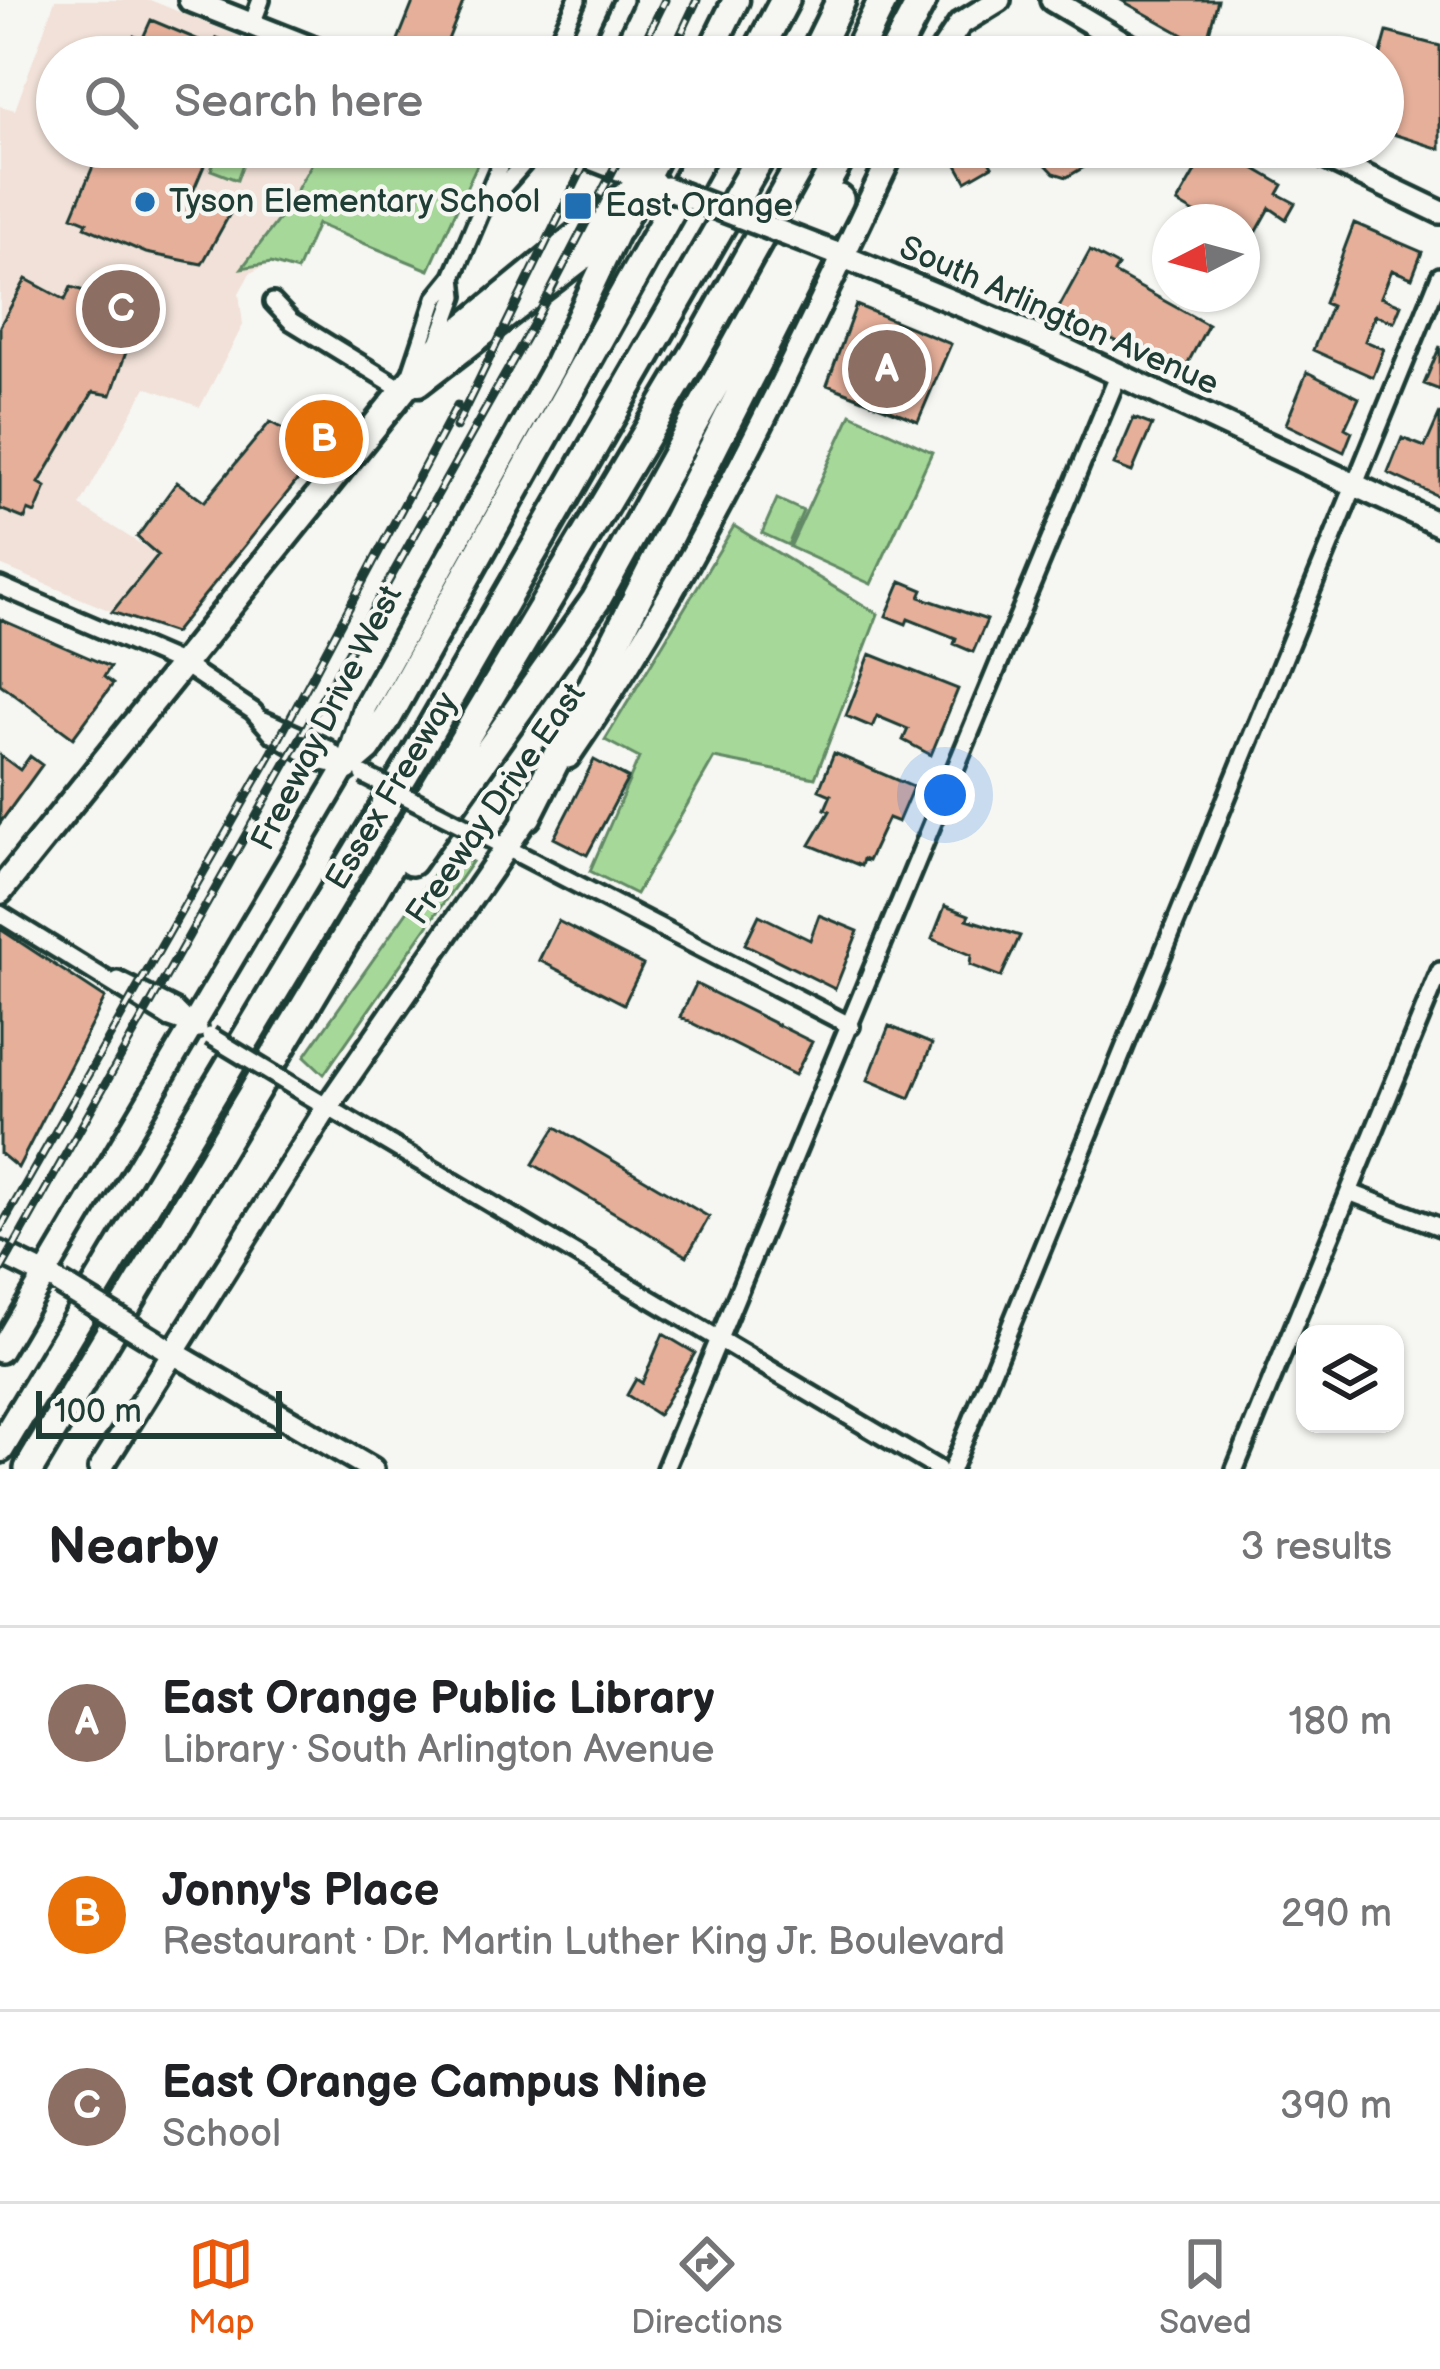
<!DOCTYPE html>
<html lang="en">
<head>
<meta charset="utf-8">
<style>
  :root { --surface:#fff; --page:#f2f2f2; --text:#202124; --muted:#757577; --line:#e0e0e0; --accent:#ea580c }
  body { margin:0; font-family:"Balsamiq Sans",sans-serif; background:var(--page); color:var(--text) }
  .controls { position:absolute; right:36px; bottom:36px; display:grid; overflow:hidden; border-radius:24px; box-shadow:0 3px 9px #0004 }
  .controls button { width:108px; height:108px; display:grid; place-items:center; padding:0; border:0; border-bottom:3px solid var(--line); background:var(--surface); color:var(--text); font:60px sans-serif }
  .compass { position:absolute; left:1152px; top:204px; width:108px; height:108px; border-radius:50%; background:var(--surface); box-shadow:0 3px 9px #0004; rotate:264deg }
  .scale { position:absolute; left:36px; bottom:30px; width:246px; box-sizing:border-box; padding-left:12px; border:6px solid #1f3d34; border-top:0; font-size:33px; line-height:42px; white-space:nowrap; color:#1f3d34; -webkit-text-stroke:9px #f6f6f2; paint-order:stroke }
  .you { position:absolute; left:945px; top:795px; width:42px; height:42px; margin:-30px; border:9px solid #fff; border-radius:50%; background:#1a73e8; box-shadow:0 0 0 18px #1a73e833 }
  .badge { display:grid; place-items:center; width:78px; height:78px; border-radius:50%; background:var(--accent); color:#fff; font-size:39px; font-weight:700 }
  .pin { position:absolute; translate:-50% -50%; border:6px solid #fff; box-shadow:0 3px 12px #0006 }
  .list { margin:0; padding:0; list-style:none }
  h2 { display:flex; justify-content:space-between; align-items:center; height:156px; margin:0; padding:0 48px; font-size:51px }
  h2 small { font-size:39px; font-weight:400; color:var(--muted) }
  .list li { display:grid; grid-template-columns:78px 1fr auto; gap:36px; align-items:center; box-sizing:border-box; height:192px; padding:0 48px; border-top:3px solid var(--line) }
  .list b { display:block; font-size:45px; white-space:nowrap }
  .list p { margin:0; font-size:39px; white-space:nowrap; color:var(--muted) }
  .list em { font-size:39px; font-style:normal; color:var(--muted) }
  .icon { flex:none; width:66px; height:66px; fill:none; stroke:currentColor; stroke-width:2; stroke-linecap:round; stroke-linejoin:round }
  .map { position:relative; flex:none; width:1440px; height:1469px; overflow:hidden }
  .search { position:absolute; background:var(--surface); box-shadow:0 3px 9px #0004; left:36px; right:36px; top:36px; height:132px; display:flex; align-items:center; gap:30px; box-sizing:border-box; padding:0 42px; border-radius:66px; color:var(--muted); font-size:45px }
  .sheet { height:732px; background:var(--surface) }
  nav { display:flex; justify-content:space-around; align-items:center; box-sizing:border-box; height:168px; border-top:3px solid var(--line); background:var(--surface); font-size:33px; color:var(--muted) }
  nav a { display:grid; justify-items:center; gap:6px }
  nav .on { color:var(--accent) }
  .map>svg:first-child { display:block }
  .built { fill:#f1e1d8 }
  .green { fill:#a6d899; stroke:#628a66; stroke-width:3 }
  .building { fill:#e5af9a; stroke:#1f3d34; stroke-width:3 }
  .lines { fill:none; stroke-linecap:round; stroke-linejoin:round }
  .street-casing { stroke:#1f3d34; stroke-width:24 }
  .secondary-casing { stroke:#1f3d34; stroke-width:30 }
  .primary-casing { stroke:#1f3d34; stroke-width:33 }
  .highway-casing { stroke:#1f3d34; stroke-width:36 }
  .street { stroke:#f6f6f2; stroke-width:15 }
  .secondary { stroke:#f6f6f2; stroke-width:21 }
  .primary { stroke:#f6f6f2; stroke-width:24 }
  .highway { stroke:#f6f6f2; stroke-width:27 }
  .rail-casing { stroke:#1f3d34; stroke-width:9 }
  .rail { stroke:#f6f6f2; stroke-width:4.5; stroke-dasharray:14; stroke-linecap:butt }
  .street-bridge-casing { stroke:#1f3d34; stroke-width:24; stroke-linecap:butt }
  .secondary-bridge-casing { stroke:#1f3d34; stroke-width:30; stroke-linecap:butt }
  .street-bridge { stroke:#f6f6f2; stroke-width:15 }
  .secondary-bridge { stroke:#f6f6f2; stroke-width:21 }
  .poi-dot { fill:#1f6fb2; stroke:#f6f6f2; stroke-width:4.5 }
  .labels { text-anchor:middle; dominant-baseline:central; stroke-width:9; stroke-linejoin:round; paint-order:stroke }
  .poi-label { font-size:33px; fill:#1f3d34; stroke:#f6f6f2; text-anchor:start }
  .street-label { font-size:33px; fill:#1f3d34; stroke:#f6f6f2 }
</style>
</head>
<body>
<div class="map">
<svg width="1440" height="1469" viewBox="0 0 1440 1469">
  <rect width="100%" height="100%" fill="#f6f6f2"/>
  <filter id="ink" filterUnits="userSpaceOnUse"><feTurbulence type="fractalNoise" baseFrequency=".00833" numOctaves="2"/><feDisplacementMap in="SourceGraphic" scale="24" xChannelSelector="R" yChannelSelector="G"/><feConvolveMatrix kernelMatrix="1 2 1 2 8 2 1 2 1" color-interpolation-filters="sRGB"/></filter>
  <g filter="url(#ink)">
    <!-- built -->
    <path class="built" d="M55,0H150L290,57H57V147H485L429,270L317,224L297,272L271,263L250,273L239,293L243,325L200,407L146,387L80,506L158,555L111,611L0,565V106L15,110Z"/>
    <!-- green -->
    <path class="green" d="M220,147H249L237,180L211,170Z
      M321,147H485L429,270L317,224L297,271L271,263L242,268L285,211Z
      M851,414L932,452L871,584L790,547Z
      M777,499L803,511L788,545L762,533Z
      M734,526L878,614L815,778L714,758L636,894L590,871L639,758L605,740Z
      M449,852L472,862L324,1074L305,1056Z"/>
    <!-- building -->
    <path class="building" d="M414,0H464L441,57L398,40Z
      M1121,0H1218L1205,47Z
      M151,20L213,46L217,38L233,44L230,53L238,57H126L134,36L142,40Z
      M1387,32L1440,46V149L1383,131L1380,57Z
      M120,147H212L192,194L232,210L202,264L146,253L85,227L87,222L72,216L97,157L112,163Z
      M947,147H981L992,166L966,181Z
      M1029,147H1118L1067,177L1054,173Z
      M1209,147H1218L1283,185L1278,194L1295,203L1286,219L1270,208L1242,258V222H1210L1177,203Z
      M1354,223L1422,252L1412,278L1392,270L1381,297L1401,305L1394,322L1375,315L1365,341L1384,349L1373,377L1313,350L1331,306L1324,303Z
      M1090,251L1118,266L1114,273L1208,325L1183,372L1056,313Z
      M26,279L65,300L71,287L104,297L121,311L131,338L111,395L93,392L39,483L46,487L35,513L28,510L25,519L0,509V326Z
      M856,305L951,344L918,421L827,385Z
      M1440,346V390L1424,384Z
      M1307,372L1359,398L1345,428L1352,432L1344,452L1286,424Z
      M1440,413V497L1388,473L1402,438L1425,447Z
      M1134,418L1152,425L1132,472L1114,465Z
      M270,422L322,450L174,633L112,612L158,555L137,537L177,482L204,502Z
      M901,581L923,590L920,597L987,620L973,652L954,644L956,638L908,619L906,624L886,616Z
      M0,619L110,667L104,677L113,684L73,738L0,684Z
      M870,654L958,689L931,755L903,740L908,729L877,716L872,727L846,716Z
      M834,753L913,787L898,822L888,818L868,861L863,859L861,866L810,845L830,811L825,809L831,795L819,790Z
      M0,755L20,770L30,756L42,765L0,823Z
      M594,760L628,778L587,855L554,838Z
      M945,906L969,915L967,919L1020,936L1001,977L970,965L971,955L932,939Z
      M759,915L810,940L819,915L858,931L835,989L745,944Z
      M558,921L643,965L624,1004L539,960Z
      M0,929L105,998L18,1168L0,1153Z
      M696,984L812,1042L795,1075L680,1017Z
      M889,1026L932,1044L910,1098L868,1080Z
      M556,1127L709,1217L687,1256L533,1164Z
      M663,1334L695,1353L658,1415L627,1395L636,1379L642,1383Z"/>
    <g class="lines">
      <!-- street casing -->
      <g class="street-casing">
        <path id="street" d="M252,24L261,0
          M550,57L577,0
          M596,57L623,0
          M493,198L538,147
          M273,302L291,321L405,391L436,298L453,277L508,147
          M436,348L455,296L453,277
          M0,586L184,665L253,711L274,735L319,761L350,768
          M264,720L327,748L344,764
          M482,835L851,1026
          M0,914L170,1019L199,1029
          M118,980L176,1009L189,1022
          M304,1093L938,1469
          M1349,1192L1440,1227
          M665,1469L1118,376
          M952,1469L1440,276
          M1235,1469L1440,971"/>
      </g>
      <!-- secondary casing -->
      <g class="secondary-casing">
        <path id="secondary" d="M190,0L334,57
          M1052,0L1148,57
          M938,57L960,24L999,0
          M562,147L655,183
          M1304,147L1440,212
          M832,252L1038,337L1440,525
          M568,757C700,566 796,355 895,147
          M0,1253L53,1279
          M160,1345L372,1469
          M0,1351L346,766L365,707L552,371L619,230
          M100,1469L328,1106L534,807"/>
      </g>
      <!-- primary casing -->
      <g class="primary-casing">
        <path id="primary" d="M708,57L736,0
          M419,383L619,229L662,147
          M0,891L434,352L645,179"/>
      </g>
      <!-- highway casing -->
      <g class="highway-casing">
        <path id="highway" d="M755,57L785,0
          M813,57L841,0
          M855,57L883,0
          M892,57L922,0
          M346,766L367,748L387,718L706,147
          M527,816L839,199
          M411,861L596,600L846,147
          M0,1448L410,765L766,147
          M29,1469L696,351L810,147"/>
      </g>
      <!-- street -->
      <use href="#street" class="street"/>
      <!-- secondary -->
      <use href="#secondary" class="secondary"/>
      <!-- primary -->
      <use href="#primary" class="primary"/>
      <!-- highway -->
      <use href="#highway" class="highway"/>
      <!-- rail casing -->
      <g class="rail-casing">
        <path id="rail" d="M637,57L665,0
          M670,57L697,0
          M456,427L593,147
          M0,1229L271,754L457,405
          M0,1271L533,325L625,147"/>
      </g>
      <!-- rail -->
      <use href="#rail" class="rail"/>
      <!-- street-bridge casing -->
      <g class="street-bridge-casing">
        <path id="street-bridge" d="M364,775L482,835
          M210,1036L304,1093"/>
      </g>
      <!-- secondary-bridge casing -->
      <g class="secondary-bridge-casing">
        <path id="secondary-bridge" d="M666,188L832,252
          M61,1284L156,1342"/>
      </g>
      <!-- street-bridge -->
      <use href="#street-bridge" class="street-bridge"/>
      <!-- secondary-bridge -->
      <use href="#secondary-bridge" class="secondary-bridge"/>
    </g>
  </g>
  <!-- markers -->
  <g class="poi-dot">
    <circle cx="145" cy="202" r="12"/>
    <rect x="563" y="191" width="30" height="30" rx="6"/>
  </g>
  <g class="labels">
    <!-- poi labels -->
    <g class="poi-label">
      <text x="169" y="202">Tyson Elementary School</text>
      <text x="605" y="206">East Orange</text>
    </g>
    <!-- street labels -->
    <g class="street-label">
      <text transform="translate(1059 316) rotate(24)">South Arlington Avenue</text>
      <text transform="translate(327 718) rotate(-63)">Freeway Drive West</text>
      <text transform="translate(392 791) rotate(-59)">Essex Freeway</text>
      <text transform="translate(496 804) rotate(-55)">Freeway Drive East</text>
    </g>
  </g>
</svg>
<div class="controls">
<button><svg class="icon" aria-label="layers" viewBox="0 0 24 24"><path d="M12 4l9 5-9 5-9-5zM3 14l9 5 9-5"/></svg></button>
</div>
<svg class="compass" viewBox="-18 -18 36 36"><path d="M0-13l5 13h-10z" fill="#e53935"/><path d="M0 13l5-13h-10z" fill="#757577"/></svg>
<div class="scale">100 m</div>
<div class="you"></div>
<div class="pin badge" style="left:887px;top:369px;background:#8d6e63">A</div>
<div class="pin badge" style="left:324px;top:439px;background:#e8710a">B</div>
<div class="pin badge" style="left:121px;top:309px;background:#8d6e63">C</div>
<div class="search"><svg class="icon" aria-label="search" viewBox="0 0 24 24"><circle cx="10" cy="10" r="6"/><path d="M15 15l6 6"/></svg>Search here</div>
</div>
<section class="sheet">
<h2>Nearby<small>3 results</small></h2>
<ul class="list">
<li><span class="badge" style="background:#8d6e63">A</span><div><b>East Orange Public Library</b><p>Library · South Arlington Avenue</p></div><em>180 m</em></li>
<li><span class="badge" style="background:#e8710a">B</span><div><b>Jonny's Place</b><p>Restaurant · Dr. Martin Luther King Jr. Boulevard</p></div><em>290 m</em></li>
<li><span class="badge" style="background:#8d6e63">C</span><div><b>East Orange Campus Nine</b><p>School</p></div><em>390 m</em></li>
</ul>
</section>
<nav>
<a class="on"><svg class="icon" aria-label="map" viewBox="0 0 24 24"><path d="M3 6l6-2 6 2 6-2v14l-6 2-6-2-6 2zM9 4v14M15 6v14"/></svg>Map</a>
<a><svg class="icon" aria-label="directions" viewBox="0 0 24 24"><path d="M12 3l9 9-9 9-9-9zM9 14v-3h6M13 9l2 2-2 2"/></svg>Directions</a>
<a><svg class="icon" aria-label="saved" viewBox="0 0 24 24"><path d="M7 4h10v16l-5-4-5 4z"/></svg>Saved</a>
</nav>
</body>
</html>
